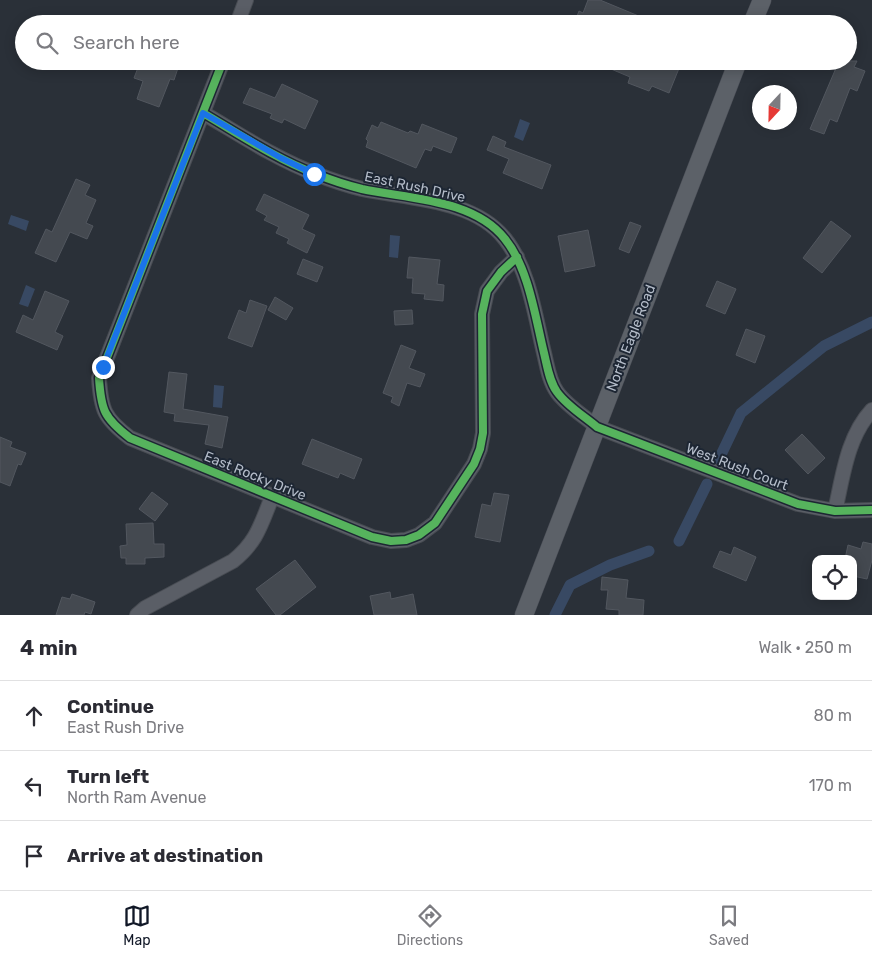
<!DOCTYPE html>
<html lang="en">
<head>
<meta charset="utf-8">
<style>
  :root { --surface:#fff; --page:#f7f7f7; --text:#2b2b33; --muted:#7c7c81; --line:#e1e1e2; --accent:#111827 }
  body { margin:0; font-family:Rubik,sans-serif; background:var(--page); color:var(--text) }
  .controls { position:absolute; right:15px; bottom:15px; display:grid; overflow:hidden; border-radius:10px; box-shadow:0 2px 12px #0003 }
  .controls button { width:45px; height:45px; display:grid; place-items:center; padding:0; border:0; border-bottom:1px solid var(--line); background:var(--surface); color:var(--text); font:25px sans-serif }
  .compass { position:absolute; left:752px; top:85px; width:45px; height:45px; border-radius:50%; background:var(--surface); box-shadow:0 2px 12px #0003; rotate:202deg }
  .stop { position:absolute; width:15px; height:15px; margin:-11px; border:4px solid #1a73e8; border-radius:50%; background:#fff }
  .stop.end { background:#1a73e8; border-color:#fff; box-shadow:0 1px 5px #0008 }
  .list { margin:0; padding:0; list-style:none }
  h2 { display:flex; justify-content:space-between; align-items:center; height:65px; margin:0; padding:0 20px; font-size:21px }
  h2 small { font-size:16px; font-weight:400; color:var(--muted) }
  .list li { display:grid; grid-template-columns:32px 1fr auto; gap:15px; align-items:center; box-sizing:border-box; height:70px; padding:0 20px; border-top:1px solid var(--line) }
  .list b { display:block; font-size:19px; white-space:nowrap }
  .list p { margin:0; font-size:16px; white-space:nowrap; color:var(--muted) }
  .list em { font-size:16px; font-style:normal; color:var(--muted) }
  .icon { flex:none; width:28px; height:28px; fill:none; stroke:currentColor; stroke-width:2; stroke-linecap:round; stroke-linejoin:round }
  .map { position:relative; flex:none; width:872px; height:615px; overflow:hidden }
  .search { position:absolute; background:var(--surface); box-shadow:0 2px 12px #0003; left:15px; right:15px; top:15px; height:55px; display:flex; align-items:center; gap:12px; box-sizing:border-box; padding:0 18px; border-radius:28px; color:var(--muted); font-size:19px }
  .sheet { height:275px; background:var(--surface) }
  nav { display:flex; justify-content:space-around; align-items:center; box-sizing:border-box; height:70px; border-top:1px solid var(--line); background:var(--surface); font-size:14px; color:var(--muted) }
  nav a { display:grid; justify-items:center; gap:2px }
  nav .on { color:var(--accent) }
  .map>svg:first-child { display:block }
  .water { fill:#384963 }
  .lines { fill:none; stroke-linecap:round; stroke-linejoin:round }
  .canal { stroke:#384963; stroke-width:11 }
  .building { fill:#444950; stroke:#52575f }
  .minor-casing { stroke:#484c53; stroke-width:16 }
  .major-casing { stroke:#484c55; stroke-width:19 }
  .minor { stroke:#5a5e66; stroke-width:14 }
  .major { stroke:#5c6168; stroke-width:18 }
  .cycleway-casing { stroke:#1d2633; stroke-width:11 }
  .cycleway { stroke:#56b35d; stroke-width:8 }
  .route { stroke:#1a73e8; stroke-width:6 }
  .labels { text-anchor:middle; dominant-baseline:central; stroke-width:4; stroke-linejoin:round; paint-order:stroke }
  .street-label { font-size:14px; fill:#b4bcc9; stroke:#1d2633 }
</style>
</head>
<body>
<div class="map">
<svg width="872" height="615" viewBox="0 0 872 615">
  <rect width="100%" height="100%" fill="#2a3038"/>
  <!-- water -->
  <path class="water" d="M520,119L530,123L523,141L514,137Z
    M11,215L29,221L26,231L8,224Z
    M390,235L400,236L398,258L389,257Z
    M26,285L35,289L28,307L19,304Z
    M214,385L224,386L222,408L213,407Z"/>
  <g class="lines">
    <!-- canal -->
    <path class="canal" d="M719,459L741,413L824,346L872,322
      M679,541L707,484
      M555,615L570,585L610,565L649,551"/>
  </g>
  <!-- building -->
  <path class="building" d="M588,0H600L658,24H574L579,11L583,13Z
    M149,61H170L179,65L174,80L170,79L159,107L137,99L143,81L134,78L139,65L146,68Z
    M592,61H682L669,93L652,86L649,91L628,83L630,77Z
    M839,61H857L854,67L865,71L857,91L850,88L837,122L830,119L824,134L810,129Z
    M282,84L318,101L305,129L284,119L282,123L270,118L272,114L243,103L250,88L275,98Z
    M381,122L408,133L410,131L418,134L422,124L457,138L451,153L433,146L431,151L425,149L416,168L366,147L368,141L366,139L372,125L378,128Z
    M493,136L506,142L504,147L551,165L542,189L503,173L509,159L487,150Z
    M76,179L90,185L85,195L96,200L86,223L93,226L87,239L70,232L56,262L35,253L46,229L52,232Z
    M264,194L309,215L302,229L315,235L307,253L287,243L289,239L276,233L279,227L264,220L267,216L256,210Z
    M831,221L851,236L822,273L803,258Z
    M630,222L641,226L629,253L619,249Z
    M588,230L595,266L565,272L558,236Z
    M409,257L440,260L437,284L444,285L443,301L424,299L425,294L412,293L413,278H407Z
    M303,259L323,267L317,282L297,274Z
    M717,281L736,289L725,314L706,306Z
    M45,291L69,301L55,332L63,336L57,350L16,332L23,315L33,320Z
    M275,297L293,308L286,320L268,310Z
    M250,300L267,306L252,347L228,338L239,310L246,313Z
    M412,310L413,324L395,325L394,311Z
    M746,329L765,336L755,363L736,355Z
    M401,345L416,351L409,368L425,374L420,387L407,383L399,406L391,402L393,397L383,393Z
    M169,372L187,374L183,409L228,417L222,448L205,444L209,425L174,421L175,414L164,412Z
    M802,434L825,458L808,474L785,450Z
    M0,437L12,442L10,447L26,453L21,465L18,464L10,486L0,482Z
    M312,439L362,459L354,479L340,473L338,478L302,464Z
    M152,492L168,504L155,521L139,509Z
    M494,493L509,495L500,542L475,537L482,504L491,506Z
    M153,523L154,544H164V557L145,558V564H126V558H121L120,546L127,545L126,524Z
    M863,542L872,544V560L867,579L853,576V559H845L848,545L861,549Z
    M734,547L756,557L746,581L713,567L720,551L731,555Z
    M295,560L316,587L280,615H276L256,589Z
    M602,577L628,580L626,598L644,600L643,615H619V610L606,609L608,590H601Z
    M390,592L391,599L413,594L417,615H374L370,596Z
    M72,594L95,602L91,614L85,612L84,615H56L62,597L70,599Z"/>
  <g class="lines">
    <!-- minor casing -->
    <g class="minor-casing">
      <path id="minor" d="M237,24L246,0
        M223,61L99,378C101,410 104,418 130,438L372,537L391,541L406,540L419,535L435,523L474,464L480,449L483,433L482,314L487,291L501,272L517,257
        M203,113C239,134 276,159 316,174C331,180 346,185 362,189C409,199 474,199 505,239C529,269 535,316 544,353C547,365 549,381 557,392C567,406 584,416 597,427L798,504L835,511L872,510
        M835,511C843,476 847,437 872,410
        M137,615L145,608L233,561C257,542 261,524 272,497"/>
    </g>
    <!-- major casing -->
    <g class="major-casing">
      <path id="major" d="M752,24L762,0
        M524,615L738,61"/>
    </g>
    <!-- minor -->
    <use href="#minor" class="minor"/>
    <!-- major -->
    <use href="#major" class="major"/>
    <!-- cycleway casing -->
    <g class="cycleway-casing">
      <path id="cycleway" d="M223,61L99,378C101,410 104,418 130,438L372,537L391,541L406,540L419,535L435,523L474,464L480,449L483,433L482,314L487,291L501,272L517,257
        M203,113C239,134 276,159 316,174C331,180 346,185 362,189C409,199 474,199 505,239C529,269 535,316 544,353C547,365 549,381 557,392C567,406 584,416 597,427L798,504L835,511L872,510"/>
    </g>
    <!-- cycleway -->
    <use href="#cycleway" class="cycleway"/>
  </g>
  <g class="lines">
    <!-- route -->
    <path class="route" d="M103,367L203,113L281,158L314,174"/>
  </g>
  <g class="labels">
    <!-- street labels -->
    <g class="street-label">
      <text transform="translate(415 187) rotate(12)">East Rush Drive</text>
      <text transform="translate(631 338) rotate(-69)">North Eagle Road</text>
      <text transform="translate(737 467) rotate(21)">West Rush Court</text>
      <text transform="translate(255 476) rotate(22)">East Rocky Drive</text>
    </g>
  </g>
</svg>
<div class="controls">
<button><svg class="icon" aria-label="locate" viewBox="0 0 24 24"><circle cx="12" cy="12" r="6"/><path d="M12 2v4M12 18v4M2 12h4M18 12h4"/></svg></button>
</div>
<svg class="compass" viewBox="-18 -18 36 36"><path d="M0-13l5 13h-10z" fill="#e53935"/><path d="M0 13l5-13h-10z" fill="#7c7c81"/></svg>
<div class="stop" style="left:314px;top:174px"></div>
<div class="stop end" style="left:103px;top:367px"></div>
<div class="search"><svg class="icon" aria-label="search" viewBox="0 0 24 24"><circle cx="10" cy="10" r="6"/><path d="M15 15l6 6"/></svg>Search here</div>
</div>
<section class="sheet">
<h2>4 min<small>Walk · 250 m</small></h2>
<ul class="list">
<li><svg class="icon" aria-label="ahead" viewBox="0 0 24 24"><path d="M12 20V5M6 11l6-6 6 6"/></svg><div><b>Continue</b><p>East Rush Drive</p></div><em>80 m</em></li>
<li><svg class="icon" aria-label="left" viewBox="0 0 24 24"><path d="M17 20v-9H6M10 6l-5 5 5 5"/></svg><div><b>Turn left</b><p>North Ram Avenue</p></div><em>170 m</em></li>
<li><svg class="icon" aria-label="arrive" viewBox="0 0 24 24"><path d="M6 21V4h12l-3 4 3 4H6"/></svg><div><b>Arrive at destination</b></div></li>
</ul>
</section>
<nav>
<a class="on"><svg class="icon" aria-label="map" viewBox="0 0 24 24"><path d="M3 6l6-2 6 2 6-2v14l-6 2-6-2-6 2zM9 4v14M15 6v14"/></svg>Map</a>
<a><svg class="icon" aria-label="directions" viewBox="0 0 24 24"><path d="M12 3l9 9-9 9-9-9zM9 14v-3h6M13 9l2 2-2 2"/></svg>Directions</a>
<a><svg class="icon" aria-label="saved" viewBox="0 0 24 24"><path d="M7 4h10v16l-5-4-5 4z"/></svg>Saved</a>
</nav>
</body>
</html>
